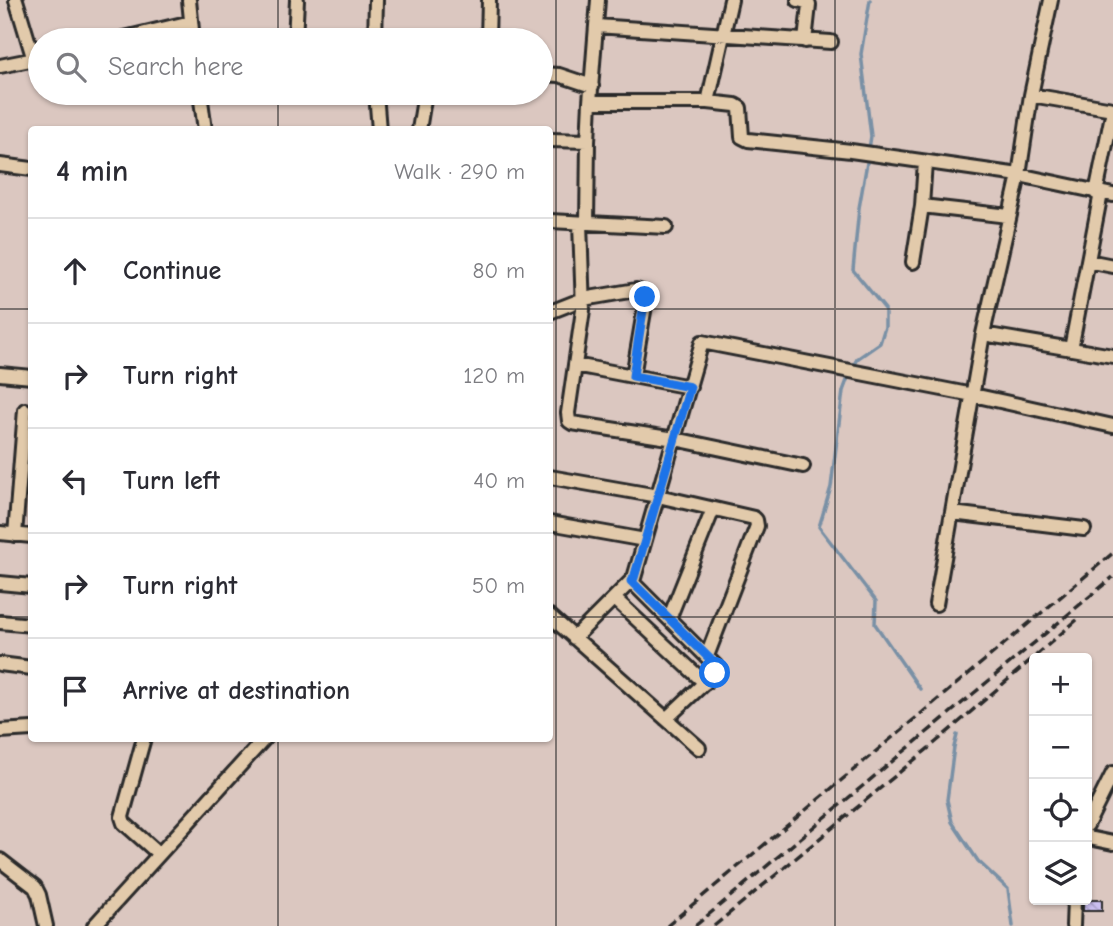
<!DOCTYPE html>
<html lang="en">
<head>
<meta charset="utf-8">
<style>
  :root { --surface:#fff; --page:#f7f7f7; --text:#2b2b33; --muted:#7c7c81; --line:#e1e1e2 }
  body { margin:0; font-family:"Comic Neue",sans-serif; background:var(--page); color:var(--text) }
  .controls { position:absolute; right:21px; bottom:21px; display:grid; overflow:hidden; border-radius:7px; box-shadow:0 2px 5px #0004 }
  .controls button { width:63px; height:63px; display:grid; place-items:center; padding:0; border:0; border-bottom:2px solid var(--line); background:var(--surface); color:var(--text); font:35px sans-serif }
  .stop { position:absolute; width:21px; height:21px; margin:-16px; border:5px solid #1a73e8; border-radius:50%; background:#fff }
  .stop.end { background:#1a73e8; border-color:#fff; box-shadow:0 2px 7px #0008 }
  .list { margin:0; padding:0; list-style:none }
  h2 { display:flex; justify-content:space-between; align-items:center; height:91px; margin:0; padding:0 28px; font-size:30px }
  h2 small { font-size:23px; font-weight:400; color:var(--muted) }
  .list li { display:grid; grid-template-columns:46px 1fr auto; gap:21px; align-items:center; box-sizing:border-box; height:105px; padding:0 28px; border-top:2px solid var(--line) }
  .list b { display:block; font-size:26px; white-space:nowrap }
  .list em { font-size:23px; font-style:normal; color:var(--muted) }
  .icon { flex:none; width:38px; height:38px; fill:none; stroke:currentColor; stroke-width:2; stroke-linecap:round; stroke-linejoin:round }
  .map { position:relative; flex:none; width:1113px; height:926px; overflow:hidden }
  .search { position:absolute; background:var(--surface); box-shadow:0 2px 5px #0004; left:28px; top:28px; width:525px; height:77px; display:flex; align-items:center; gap:18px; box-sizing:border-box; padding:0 24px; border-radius:38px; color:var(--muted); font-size:26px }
  .panel { position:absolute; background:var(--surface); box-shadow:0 2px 5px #0004; left:28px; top:126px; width:525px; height:616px; border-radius:7px }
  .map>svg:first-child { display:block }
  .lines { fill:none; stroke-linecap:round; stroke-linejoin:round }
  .stream { stroke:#7990a5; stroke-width:3.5 }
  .building { fill:url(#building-back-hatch); stroke:#2b2b2b; stroke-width:2 }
  .minor-casing { stroke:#2b2b2b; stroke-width:18 }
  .minor { stroke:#e2caab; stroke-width:12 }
  .rail { stroke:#2b2b2b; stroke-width:3.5; stroke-dasharray:10 5; stroke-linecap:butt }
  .route { stroke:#1a73e8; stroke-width:9 }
  .grid { fill:none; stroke:#2b2b2b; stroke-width:2; stroke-opacity:0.55 }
</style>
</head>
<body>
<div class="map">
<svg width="1113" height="926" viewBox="0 0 1113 926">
  <defs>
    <pattern id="building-back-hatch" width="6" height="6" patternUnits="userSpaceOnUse" patternTransform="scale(1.75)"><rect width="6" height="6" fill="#cbbff0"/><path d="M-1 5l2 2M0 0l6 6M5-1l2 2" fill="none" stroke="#aea4ce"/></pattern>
  </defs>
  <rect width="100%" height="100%" fill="#dbc7c0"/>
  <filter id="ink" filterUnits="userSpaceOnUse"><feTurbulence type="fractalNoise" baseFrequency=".0143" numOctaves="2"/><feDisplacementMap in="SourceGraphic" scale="14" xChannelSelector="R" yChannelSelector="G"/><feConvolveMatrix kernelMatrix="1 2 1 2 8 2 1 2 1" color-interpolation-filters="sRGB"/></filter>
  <g filter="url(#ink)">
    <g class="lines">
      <!-- stream -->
      <path class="stream" d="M869,149L871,136L861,54L870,0
        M852,368L857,359L880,343L885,327V309L853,270L859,208L868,157
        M849,375L843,391L831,487L819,527L876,601L875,624L920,689
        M957,735L954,747L947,800L952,822L978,861L1008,889L1013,926"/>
    </g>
    <!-- building -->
    <path class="building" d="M1083,900H1102V911H1083Z"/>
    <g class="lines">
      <!-- minor casing -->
      <g class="minor-casing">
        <path id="minor" d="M16,0L34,60
          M189,0L193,40
          M798,0L806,2L809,5L805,41
          M596,26L831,42
          M116,40L191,22
          M295,40L297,0
          M375,40L376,0
          M488,40L489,0
          M0,66L40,58
          M541,74L559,75L592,86
          M200,93L205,130
          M376,93L379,130
          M1031,95L1113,109
          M590,102L598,0
          M708,102L731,0
          M419,130L425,93
          M550,140L588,141L590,102H708L735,105L740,108L742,137L748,140L851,151L1019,175L1113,195
          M0,165L32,169
          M1096,193L1113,110
          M922,206L1009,216
          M550,221L666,227
          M580,223L583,310L568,413L569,421L572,423L675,439L803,466
          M587,223L588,141
          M1088,261L1113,266
          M913,262L922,206L925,162
          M550,312L583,299L636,290L644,293L646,300L633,376
          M983,334L1113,356
          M1071,349L1101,193
          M575,365L690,387
          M0,374L32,377
          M550,477L658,496L754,518L756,520L757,526L707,656
          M952,513L1084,529
          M550,523L645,540
          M0,533L32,536
          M15,535L25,410
          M631,581L716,666L715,673L666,719
          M0,583L32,586
          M614,598L705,683
          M936,604L983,334L1019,175L1031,95L1051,0
          M550,616L699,748
          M669,619L713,509
          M0,622L32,625
          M574,638L634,578L702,342L973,395L1113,426
          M0,664L32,668
          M0,731L32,729
          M144,738L122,817L124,823L159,854
          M1087,825L1113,773
          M1087,836L1089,838L1113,843
          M0,860L35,887L39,895L46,926
          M94,926L265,738
          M1073,926L1074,900"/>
      </g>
      <!-- minor -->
      <use href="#minor" class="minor"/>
      <!-- rail -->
      <path class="rail" d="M667,926L1113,553
        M695,926L1113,577
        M714,926L936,742L1078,619"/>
    </g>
  </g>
  <g class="lines" filter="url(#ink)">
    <!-- route -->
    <path class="route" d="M645,297L633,376L690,387L634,578L631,581L714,663L716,666L715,673"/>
  </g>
  <!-- grid -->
  <path class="grid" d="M278,0V40M556,0V926M835,0V926M278,93V130M0,309H32M550,309H1113M0,617H32M550,617H1113M278,738V926"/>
</svg>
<div class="controls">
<button>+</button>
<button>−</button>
<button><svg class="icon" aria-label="locate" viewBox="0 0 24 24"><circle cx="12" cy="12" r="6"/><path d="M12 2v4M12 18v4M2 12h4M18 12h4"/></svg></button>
<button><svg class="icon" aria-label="layers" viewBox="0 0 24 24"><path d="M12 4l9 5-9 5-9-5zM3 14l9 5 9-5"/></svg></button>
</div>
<div class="stop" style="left:715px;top:673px"></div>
<div class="stop end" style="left:645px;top:297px"></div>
<div class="search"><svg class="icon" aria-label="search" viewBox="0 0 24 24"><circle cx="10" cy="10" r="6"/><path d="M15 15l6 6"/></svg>Search here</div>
<section class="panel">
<h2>4 min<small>Walk · 290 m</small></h2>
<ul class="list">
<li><svg class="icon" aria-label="ahead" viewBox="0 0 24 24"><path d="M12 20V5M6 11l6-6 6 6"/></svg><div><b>Continue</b></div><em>80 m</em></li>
<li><svg class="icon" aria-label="right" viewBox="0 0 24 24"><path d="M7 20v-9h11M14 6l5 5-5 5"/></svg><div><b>Turn right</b></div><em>120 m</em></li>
<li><svg class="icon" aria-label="left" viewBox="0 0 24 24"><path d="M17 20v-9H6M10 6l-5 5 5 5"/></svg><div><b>Turn left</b></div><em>40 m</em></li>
<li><svg class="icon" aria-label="right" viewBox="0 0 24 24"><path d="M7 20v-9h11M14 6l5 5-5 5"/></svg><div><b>Turn right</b></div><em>50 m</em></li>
<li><svg class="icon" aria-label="arrive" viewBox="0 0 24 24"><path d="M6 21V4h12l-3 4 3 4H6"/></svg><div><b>Arrive at destination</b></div></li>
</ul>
</section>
</div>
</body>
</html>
